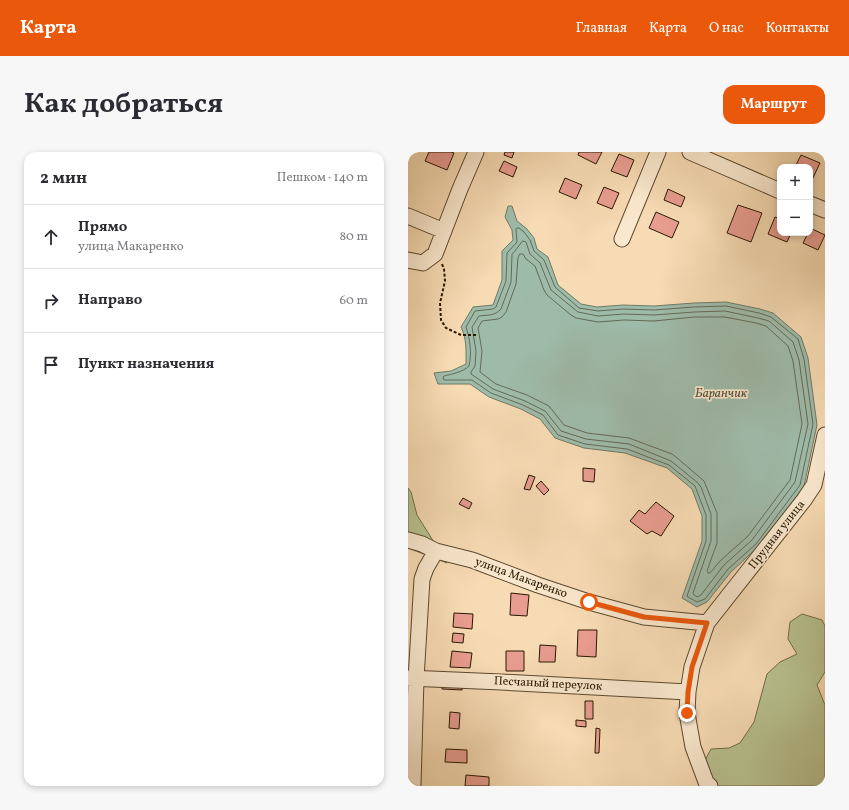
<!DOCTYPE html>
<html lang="ru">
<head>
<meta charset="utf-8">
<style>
  :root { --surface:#fff; --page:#f7f7f7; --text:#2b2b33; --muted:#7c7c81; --line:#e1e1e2; --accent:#ea580c }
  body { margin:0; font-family:Vollkorn,serif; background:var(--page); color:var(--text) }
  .controls { position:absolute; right:12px; top:12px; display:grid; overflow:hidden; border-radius:8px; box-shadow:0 2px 6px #0003 }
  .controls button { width:36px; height:36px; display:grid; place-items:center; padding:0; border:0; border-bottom:1px solid var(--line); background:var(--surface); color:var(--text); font:20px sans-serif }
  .stop { position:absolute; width:12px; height:12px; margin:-9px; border:3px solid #ea580c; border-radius:50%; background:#fff }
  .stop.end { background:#ea580c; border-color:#fff; box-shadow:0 1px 4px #0008 }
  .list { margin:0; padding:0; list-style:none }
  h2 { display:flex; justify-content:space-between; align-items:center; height:52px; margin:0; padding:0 16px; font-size:17px }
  h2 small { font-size:13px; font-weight:400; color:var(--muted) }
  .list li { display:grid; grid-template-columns:26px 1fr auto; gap:12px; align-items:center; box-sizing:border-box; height:64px; padding:0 16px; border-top:1px solid var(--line) }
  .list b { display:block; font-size:15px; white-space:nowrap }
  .list p { margin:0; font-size:13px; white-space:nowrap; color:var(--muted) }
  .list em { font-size:13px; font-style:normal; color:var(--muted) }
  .icon { flex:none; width:22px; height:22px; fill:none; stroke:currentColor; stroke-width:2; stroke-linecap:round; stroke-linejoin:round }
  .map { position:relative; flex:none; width:417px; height:634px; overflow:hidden; border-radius:12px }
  header { display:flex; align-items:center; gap:24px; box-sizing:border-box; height:56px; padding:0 20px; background:var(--accent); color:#fff }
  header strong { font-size:19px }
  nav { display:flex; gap:22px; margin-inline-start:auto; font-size:14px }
  .intro { display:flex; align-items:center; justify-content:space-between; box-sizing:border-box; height:96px; padding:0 24px }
  h1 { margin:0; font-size:28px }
  .button { padding:10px 18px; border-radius:12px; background:var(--accent); color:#fff; font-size:14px; font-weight:700 }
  main { display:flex; gap:24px; padding:0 24px }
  aside { flex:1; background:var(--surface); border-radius:12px; box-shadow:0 2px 6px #0003 }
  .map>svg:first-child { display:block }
  .green { fill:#b8c190; stroke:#706c48 }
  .water { fill:#9ebbaa; stroke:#6f7a66 }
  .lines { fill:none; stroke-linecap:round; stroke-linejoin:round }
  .shore { stroke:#636a56; stroke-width:1 }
  .building { fill:#e99d90; stroke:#281801 }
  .minor-casing { stroke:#5c492e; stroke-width:17 }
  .path { stroke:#281801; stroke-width:2; stroke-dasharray:3 2; stroke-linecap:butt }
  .minor { stroke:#fae8ce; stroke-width:15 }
  .route { stroke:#ea580c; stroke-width:5 }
  .labels { text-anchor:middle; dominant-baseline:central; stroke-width:3.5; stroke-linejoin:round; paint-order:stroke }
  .street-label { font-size:12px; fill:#281801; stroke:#fae8ce }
  .water-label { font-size:13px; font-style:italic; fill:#51513c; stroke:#fae8ce }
</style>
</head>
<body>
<header>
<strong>Карта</strong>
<nav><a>Главная</a><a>Карта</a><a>О нас</a><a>Контакты</a></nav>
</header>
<div class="intro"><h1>Как добраться</h1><a class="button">Маршрут</a></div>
<main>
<aside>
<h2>2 мин<small>Пешком · 140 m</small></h2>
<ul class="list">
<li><svg class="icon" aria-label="ahead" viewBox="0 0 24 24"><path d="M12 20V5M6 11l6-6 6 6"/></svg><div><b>Прямо</b><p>улица Макаренко</p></div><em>80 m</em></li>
<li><svg class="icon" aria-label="right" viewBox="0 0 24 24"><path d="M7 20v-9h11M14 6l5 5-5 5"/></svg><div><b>Направо</b></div><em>60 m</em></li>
<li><svg class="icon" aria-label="arrive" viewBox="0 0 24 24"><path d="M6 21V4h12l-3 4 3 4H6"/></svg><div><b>Пункт назначения</b></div></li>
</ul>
</aside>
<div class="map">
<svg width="417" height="634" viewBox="0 0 417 634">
  <rect width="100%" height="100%" fill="#f7dbb4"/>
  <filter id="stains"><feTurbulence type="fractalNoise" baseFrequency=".005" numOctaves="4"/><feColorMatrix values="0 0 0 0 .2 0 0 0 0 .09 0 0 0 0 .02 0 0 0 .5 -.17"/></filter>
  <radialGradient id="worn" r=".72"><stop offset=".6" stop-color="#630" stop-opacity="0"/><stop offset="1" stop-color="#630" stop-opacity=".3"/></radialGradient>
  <!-- green -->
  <path class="green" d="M0,336L3,340L9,363L39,411L0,396Z
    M394,462L414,468L417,474V520L409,533L417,553V634H308L297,608L303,597L321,596L332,591L346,570L359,522L372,510L389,502L380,487L382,470Z"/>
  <!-- water -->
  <path class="water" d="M100,54H104L109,69L119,77L126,86L129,97L140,105L150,133L173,152L189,155L215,153L246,154L286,151L318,150L352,157L365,161L393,185L400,206L409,273L396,334L351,394L323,420L299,450L289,455L274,446L294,389V364L284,337L259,316L217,301L176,296L147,286L132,267L113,257L81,245L62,232H30L26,221L43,219L58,212C58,200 59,187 53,175L65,155L85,153L94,128V99L105,88L104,78L97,65Z"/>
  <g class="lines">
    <!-- shore -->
    <path class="shore" d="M109,76H111L116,80L122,88L126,99L136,108L147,135L171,156L190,159L215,157L246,158L286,155L318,154L351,161L363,165L390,187L396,207L405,272L392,333L348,392L320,417L297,447L289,450L280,445L279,444L298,389V363L287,334L261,313L219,297L177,292L150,283L135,263L115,253L83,241L64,228H37L35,227L36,224C44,222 55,220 61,214C64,201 62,187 58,175L67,159L85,157L88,155L98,129L99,101L109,90L108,78Z
      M115,89L118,90L122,102L132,111L143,138L170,160L190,164L216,162L246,163L286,160L317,159L350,166L361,169L385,190L391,208L400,272L387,330L344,388L316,413L293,443L289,445L286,443L285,441L303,389V362L293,335L290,331L263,309L221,292L178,287L153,279L137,259L117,249L85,237L63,222V220L67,214L68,199L64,175L71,164C79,163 87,164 93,157L103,130L104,103Z
      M112,102H115L118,107L127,114L136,138L139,143L163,163L168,166L190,170L216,168L246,169L286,165H317L348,171L358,174L380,194L385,209L394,272L382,328L340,384L312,409L302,421H300L299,419L309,391V361L296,329L268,305L264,302L221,286L179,281L156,273L141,254L119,243L88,232L72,220L74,199L70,176L74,169L90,167L94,165L98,160L108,132L110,106Z"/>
  </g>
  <!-- building -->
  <path class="building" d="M21,0H43L46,1L39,18L17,9Z
    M97,0H106L104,6L96,3Z
    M171,0H194L188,12L170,3Z
    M211,2L226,8L219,25L203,19Z
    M393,3L412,11L403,30L402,29V15H387Z
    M96,9L109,15L105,25L91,19Z
    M157,26L174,33L168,47L151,40Z
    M196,35L211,41L204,57L189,51Z
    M260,37L277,45L273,55L256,48Z
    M330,53L354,61L343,90L319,81Z
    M248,60L271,70L264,86L241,76Z
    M367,65L372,67V81H383L379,90L360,82Z
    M402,76L417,83L410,98L395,91L400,81H402Z
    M175,316L187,317L186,330L175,329Z
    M121,323L127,325L122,338L116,337Z
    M133,329L141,338L136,343L128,334Z
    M55,346L64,351L61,357L51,352Z
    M248,350L266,364L253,384L244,379L239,382L222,369L231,358L237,362Z
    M103,441L121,443L119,464L102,463Z
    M46,461L65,462L64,477L45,475Z
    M170,478H189L188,505L169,504Z
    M45,481L56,482L55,491L44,490Z
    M132,493L148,494L147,510H131Z
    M44,499L64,501L62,516L42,515Z
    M98,499H116V519H98Z
    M34,531L55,532L54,538L34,537Z
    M177,549H185V567H177Z
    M42,560L52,561L51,577L41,576Z
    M168,568L178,569V575L168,574Z
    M188,576L192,577L191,601H187Z
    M38,597L59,598V611L37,610Z
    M58,623L81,625V634H57Z"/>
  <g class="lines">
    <!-- minor casing -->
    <g class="minor-casing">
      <path id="minor" d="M282,0L372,39
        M402,52L417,58
        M0,64L36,79
        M214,87L250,0
        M0,108L15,111L27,102L52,37L68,0
        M0,388L14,392L28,399L64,408L130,433L181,450L236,465L299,471
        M0,526L93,530L280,540
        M5,634L8,527L14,427L18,416L28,399
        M302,634L298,630L285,595L279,561L280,540L284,515L299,471L396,348L406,333L417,283"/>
    </g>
    <!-- path -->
    <path class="path" d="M34,112L36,117L37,129L32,151L33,168L38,176L53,183H70"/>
    <!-- minor -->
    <use href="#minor" class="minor"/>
  </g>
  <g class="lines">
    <!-- route -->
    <path class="route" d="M181,450L236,465L299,471L284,515L280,540L279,561"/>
  </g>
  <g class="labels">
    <!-- street labels -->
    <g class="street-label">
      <text transform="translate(369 383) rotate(-52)">Прудная улица</text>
      <text transform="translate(113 426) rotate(20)">улица Макаренко</text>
      <text transform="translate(140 532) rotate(3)">Песчаный переулок</text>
    </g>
    <!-- water labels -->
    <g class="water-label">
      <text x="313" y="242">Баранчик</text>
    </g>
  </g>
  <rect width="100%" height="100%" filter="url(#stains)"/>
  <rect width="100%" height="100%" fill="url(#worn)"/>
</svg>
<div class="controls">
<button>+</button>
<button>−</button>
</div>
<div class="stop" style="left:181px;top:450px"></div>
<div class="stop end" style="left:279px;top:561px"></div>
</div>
</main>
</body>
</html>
